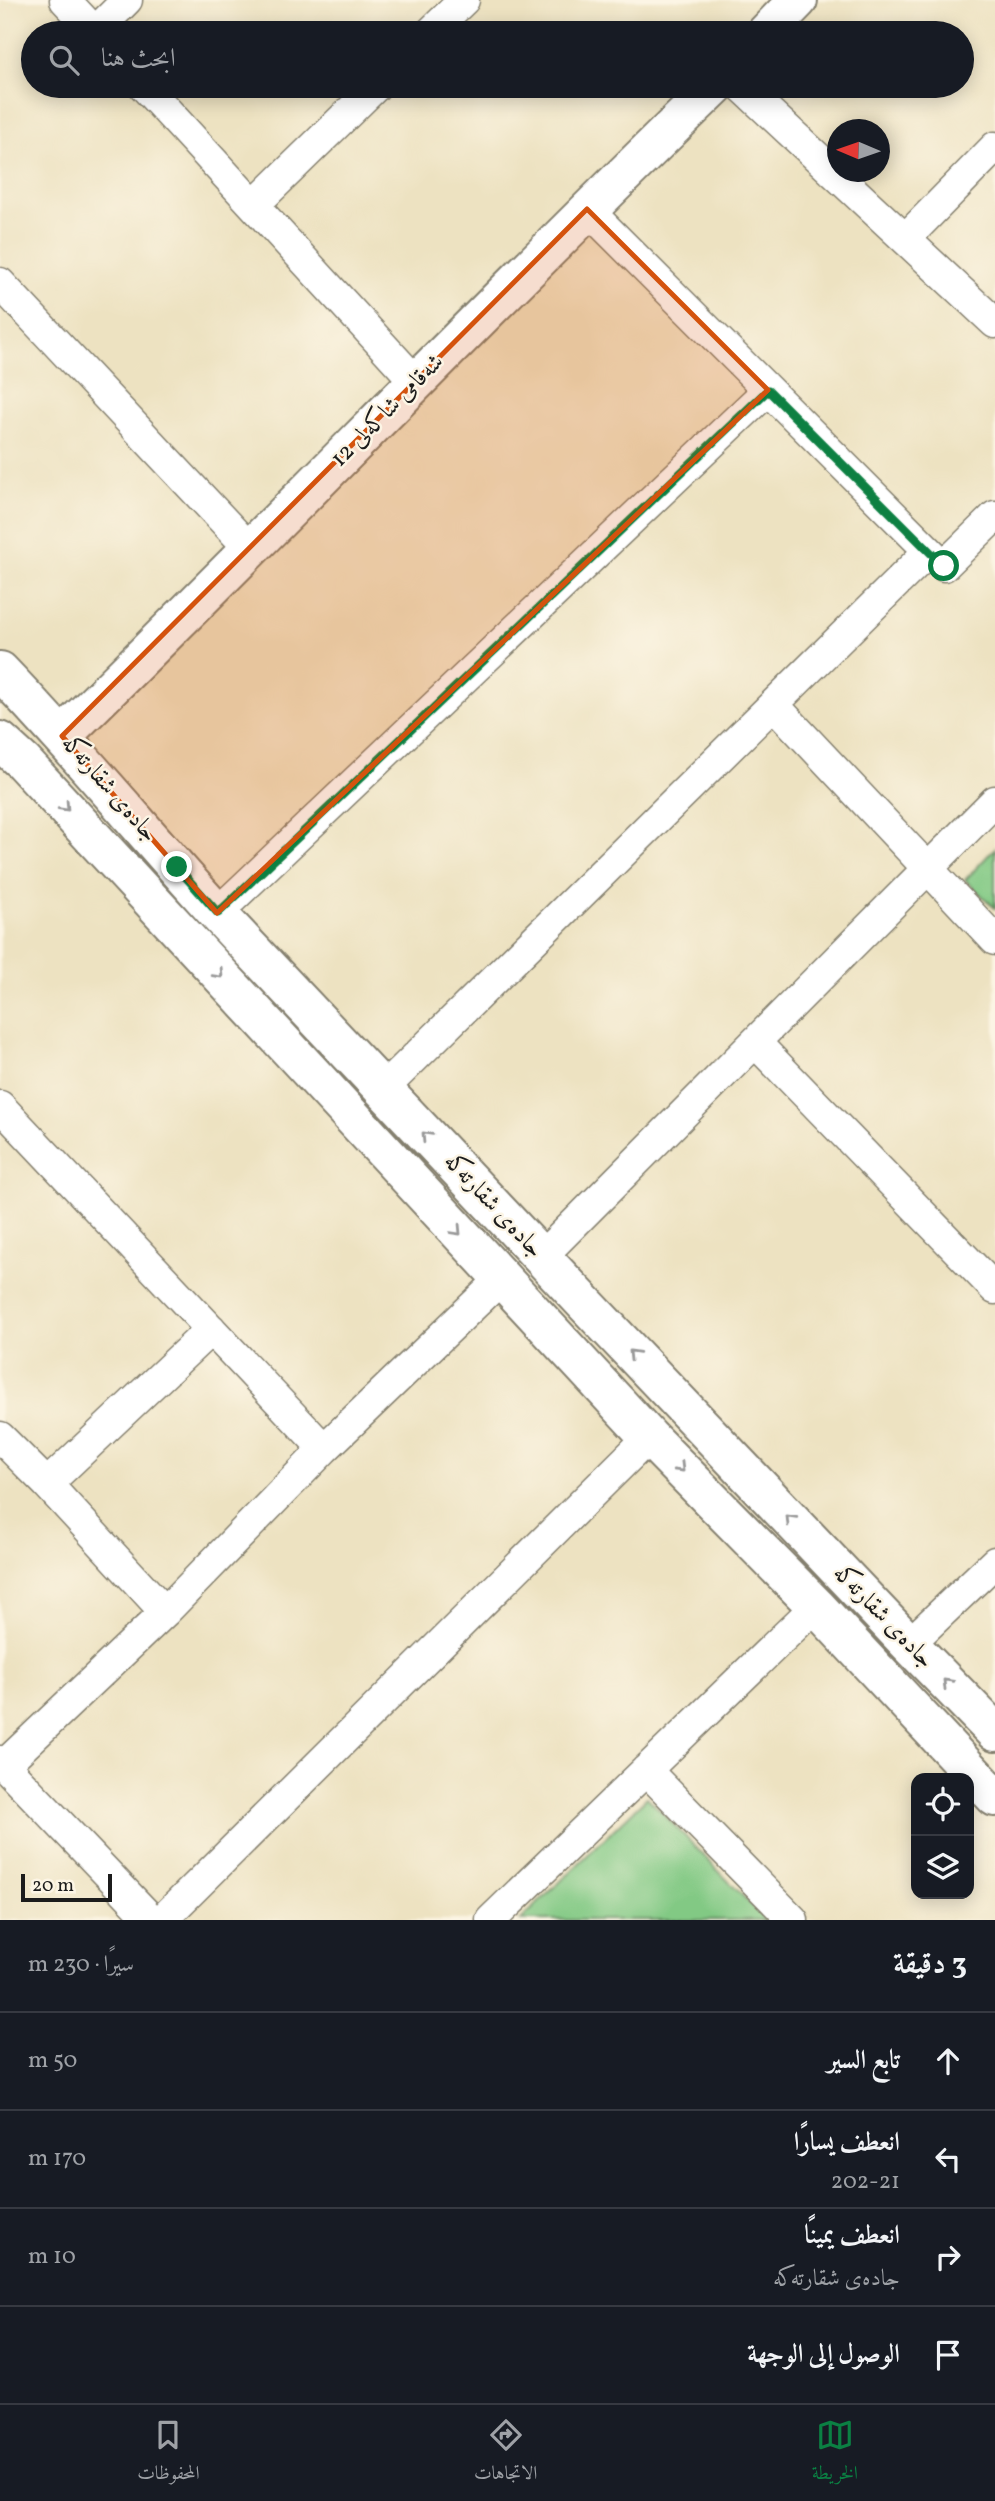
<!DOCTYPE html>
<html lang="ar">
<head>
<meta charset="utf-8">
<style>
  :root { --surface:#171b24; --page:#20242c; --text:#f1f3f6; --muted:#9ea1a6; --line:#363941; --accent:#0b8043 }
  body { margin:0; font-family:Vollkorn,Amiri,serif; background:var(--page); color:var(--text); direction:rtl }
  .controls { position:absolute; right:21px; bottom:21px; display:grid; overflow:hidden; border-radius:14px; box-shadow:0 4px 18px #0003 }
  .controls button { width:63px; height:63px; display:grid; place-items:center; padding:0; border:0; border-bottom:2px solid var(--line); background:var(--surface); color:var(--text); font:35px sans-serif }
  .compass { position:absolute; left:827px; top:119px; width:63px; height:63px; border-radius:50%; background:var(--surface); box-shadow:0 4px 18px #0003; rotate:272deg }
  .scale { position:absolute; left:21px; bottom:18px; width:91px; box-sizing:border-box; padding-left:7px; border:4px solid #1c1c1c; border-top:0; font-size:19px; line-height:24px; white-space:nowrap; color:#1c1c1c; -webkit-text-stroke:5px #fcf5e5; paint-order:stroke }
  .stop { position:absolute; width:21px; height:21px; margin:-16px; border:5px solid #0b8043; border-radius:50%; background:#fff }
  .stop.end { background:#0b8043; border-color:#fff; box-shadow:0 2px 7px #0008 }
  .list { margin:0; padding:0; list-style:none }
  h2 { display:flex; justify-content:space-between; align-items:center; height:91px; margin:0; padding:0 28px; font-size:30px }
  h2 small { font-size:23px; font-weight:400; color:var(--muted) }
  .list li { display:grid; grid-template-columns:46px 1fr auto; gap:21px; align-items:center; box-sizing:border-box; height:98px; padding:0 28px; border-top:2px solid var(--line) }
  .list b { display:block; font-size:26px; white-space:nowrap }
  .list p { margin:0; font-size:23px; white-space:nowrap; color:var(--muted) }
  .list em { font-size:23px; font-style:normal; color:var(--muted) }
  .icon { flex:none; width:38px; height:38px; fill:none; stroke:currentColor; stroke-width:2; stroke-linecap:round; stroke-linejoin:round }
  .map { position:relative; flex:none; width:995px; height:1920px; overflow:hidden; direction:ltr }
  .search { position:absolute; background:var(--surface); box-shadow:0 4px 18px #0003; left:21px; right:21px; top:21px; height:77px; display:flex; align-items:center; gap:18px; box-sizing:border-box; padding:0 24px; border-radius:38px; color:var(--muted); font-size:26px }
  .sheet { height:483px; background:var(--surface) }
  nav { display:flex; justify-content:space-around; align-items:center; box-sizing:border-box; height:98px; border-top:2px solid var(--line); background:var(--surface); font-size:19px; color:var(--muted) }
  nav a { display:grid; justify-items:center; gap:4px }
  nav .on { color:var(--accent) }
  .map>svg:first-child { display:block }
  .green { fill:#82c984; stroke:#4f7250; stroke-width:2 }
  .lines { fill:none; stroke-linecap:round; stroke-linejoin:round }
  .street-casing { stroke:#847f6e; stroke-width:33 }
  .secondary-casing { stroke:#847f6e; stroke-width:42 }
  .street { stroke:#fff; stroke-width:30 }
  .secondary { stroke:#fff; stroke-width:38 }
  .oneway { stroke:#999 }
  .route { stroke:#0b8043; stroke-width:9 }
  .marked { fill:#d4530e; fill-opacity:0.2; stroke:#d4530e; stroke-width:5; stroke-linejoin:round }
  .labels { text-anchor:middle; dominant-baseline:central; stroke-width:5; stroke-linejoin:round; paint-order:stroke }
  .street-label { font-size:24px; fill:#1c1c1c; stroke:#fcf5e5 }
</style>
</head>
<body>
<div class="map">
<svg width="995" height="1920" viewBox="0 0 995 1920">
  <rect width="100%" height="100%" fill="#fcf5e5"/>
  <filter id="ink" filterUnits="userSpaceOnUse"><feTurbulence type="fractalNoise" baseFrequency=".0143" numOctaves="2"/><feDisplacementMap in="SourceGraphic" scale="14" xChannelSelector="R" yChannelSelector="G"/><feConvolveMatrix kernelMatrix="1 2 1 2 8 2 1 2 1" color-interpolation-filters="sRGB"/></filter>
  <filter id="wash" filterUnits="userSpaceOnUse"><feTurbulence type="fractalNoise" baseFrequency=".00686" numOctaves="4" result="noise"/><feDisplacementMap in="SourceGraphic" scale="28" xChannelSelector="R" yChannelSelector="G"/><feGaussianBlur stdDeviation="1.57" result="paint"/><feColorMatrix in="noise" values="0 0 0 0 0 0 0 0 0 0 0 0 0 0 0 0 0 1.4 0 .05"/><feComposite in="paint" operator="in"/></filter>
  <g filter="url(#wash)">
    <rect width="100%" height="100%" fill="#ede2c1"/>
    <!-- green -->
    <path class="green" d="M995,848V908L965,880Z
      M647,1797L766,1920H521Z"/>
  </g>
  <g filter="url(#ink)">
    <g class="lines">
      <!-- street casing -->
      <g class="street-casing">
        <path id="street" d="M65,0L96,33
          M95,32L127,0
          M430,33L464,0
          M144,86L416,382
          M741,86L995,323
          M254,205L376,86
          M587,209L944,566L995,516
          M905,239L995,147
          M0,283L251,550
          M774,705L995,940
          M217,913L768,390
          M756,1043L995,1289
          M382,1090L929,551
          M0,1106L324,1449
          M541,1257L995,801
          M0,1437L47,1484L165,1612
          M47,1484L211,1329
          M909,1644L995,1562
          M0,1761L152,1920
          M4,1765L165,1612L324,1449L501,1279
          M646,1770L793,1920
          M162,1920L649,1437
          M491,1920L816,1606"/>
      </g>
      <!-- secondary casing -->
      <g class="secondary-casing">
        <path id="secondary" d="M766,33L798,0
          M0,671C79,753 151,841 228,925C454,1166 681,1405 909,1644L995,1732
          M62,736C282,521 494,299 715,86
          M0,741L23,762L649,1437L816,1606L995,1797"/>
      </g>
      <!-- street -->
      <use href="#street" class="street"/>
      <!-- secondary -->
      <use href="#secondary" class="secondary"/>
    </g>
    <!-- one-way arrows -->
    <defs><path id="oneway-chevron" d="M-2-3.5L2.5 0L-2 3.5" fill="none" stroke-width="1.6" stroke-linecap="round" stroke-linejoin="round" transform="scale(1.75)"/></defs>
    <g class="oneway">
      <use href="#oneway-chevron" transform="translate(65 807) rotate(47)"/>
      <use href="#oneway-chevron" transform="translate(219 974) rotate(47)"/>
      <use href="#oneway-chevron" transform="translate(426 1136) rotate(-133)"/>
      <use href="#oneway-chevron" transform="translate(457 1231) rotate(47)"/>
      <use href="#oneway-chevron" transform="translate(633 1354) rotate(-134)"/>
      <use href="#oneway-chevron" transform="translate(680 1468) rotate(45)"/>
      <use href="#oneway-chevron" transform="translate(790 1519) rotate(-134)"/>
      <use href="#oneway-chevron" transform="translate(947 1683) rotate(-134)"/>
    </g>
  </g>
  <g class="lines" filter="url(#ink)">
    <!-- route -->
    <path class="route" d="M177,867L218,913L768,390L944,566"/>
  </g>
  <!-- marked area -->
  <path class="marked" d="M587,209L768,390L217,913L62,736Z"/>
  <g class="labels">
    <!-- street labels -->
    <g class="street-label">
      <text transform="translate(388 411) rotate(-45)">شەقامی شاکەلی 12</text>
      <text transform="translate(109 789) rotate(49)">جادەی شقارتەکە</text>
      <text transform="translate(493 1206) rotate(47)">جادەی شقارتەکە</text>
      <text transform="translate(883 1617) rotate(46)">جادەی شقارتەکە</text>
    </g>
  </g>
</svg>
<div class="controls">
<button><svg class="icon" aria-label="locate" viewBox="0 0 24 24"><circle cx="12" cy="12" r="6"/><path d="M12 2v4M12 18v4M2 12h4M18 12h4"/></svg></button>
<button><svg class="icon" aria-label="layers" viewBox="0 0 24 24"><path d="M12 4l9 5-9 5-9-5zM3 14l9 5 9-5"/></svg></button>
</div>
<svg class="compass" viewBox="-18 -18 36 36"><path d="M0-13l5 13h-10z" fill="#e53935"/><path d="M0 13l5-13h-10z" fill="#9ea1a6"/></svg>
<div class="scale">20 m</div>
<div class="stop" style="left:944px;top:566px"></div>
<div class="stop end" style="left:177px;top:867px"></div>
<div class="search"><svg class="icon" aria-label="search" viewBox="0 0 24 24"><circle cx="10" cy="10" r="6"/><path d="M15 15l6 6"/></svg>ابحث هنا</div>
</div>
<section class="sheet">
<h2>3 دقيقة<small>سيرًا · 230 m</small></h2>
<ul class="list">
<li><svg class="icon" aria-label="ahead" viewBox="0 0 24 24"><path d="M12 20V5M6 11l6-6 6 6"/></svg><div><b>تابع السير</b></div><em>50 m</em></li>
<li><svg class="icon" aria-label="left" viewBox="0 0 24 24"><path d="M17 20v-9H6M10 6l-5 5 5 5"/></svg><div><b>انعطف يسارًا</b><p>202-21</p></div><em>170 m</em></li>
<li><svg class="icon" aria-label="right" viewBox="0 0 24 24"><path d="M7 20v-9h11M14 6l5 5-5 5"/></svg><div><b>انعطف يمينًا</b><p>جادەی شقارتەکە</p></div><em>10 m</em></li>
<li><svg class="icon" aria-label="arrive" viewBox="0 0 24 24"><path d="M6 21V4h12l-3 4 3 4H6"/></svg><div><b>الوصول إلى الوجهة</b></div></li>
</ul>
</section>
<nav>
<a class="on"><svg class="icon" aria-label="map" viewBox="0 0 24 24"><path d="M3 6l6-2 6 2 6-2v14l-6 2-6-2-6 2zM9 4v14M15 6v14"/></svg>الخريطة</a>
<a><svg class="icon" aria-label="directions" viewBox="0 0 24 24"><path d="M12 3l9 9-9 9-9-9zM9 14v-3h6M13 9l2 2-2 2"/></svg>الاتجاهات</a>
<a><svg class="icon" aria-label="saved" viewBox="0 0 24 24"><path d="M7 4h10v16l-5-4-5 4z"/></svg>المحفوظات</a>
</nav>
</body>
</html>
